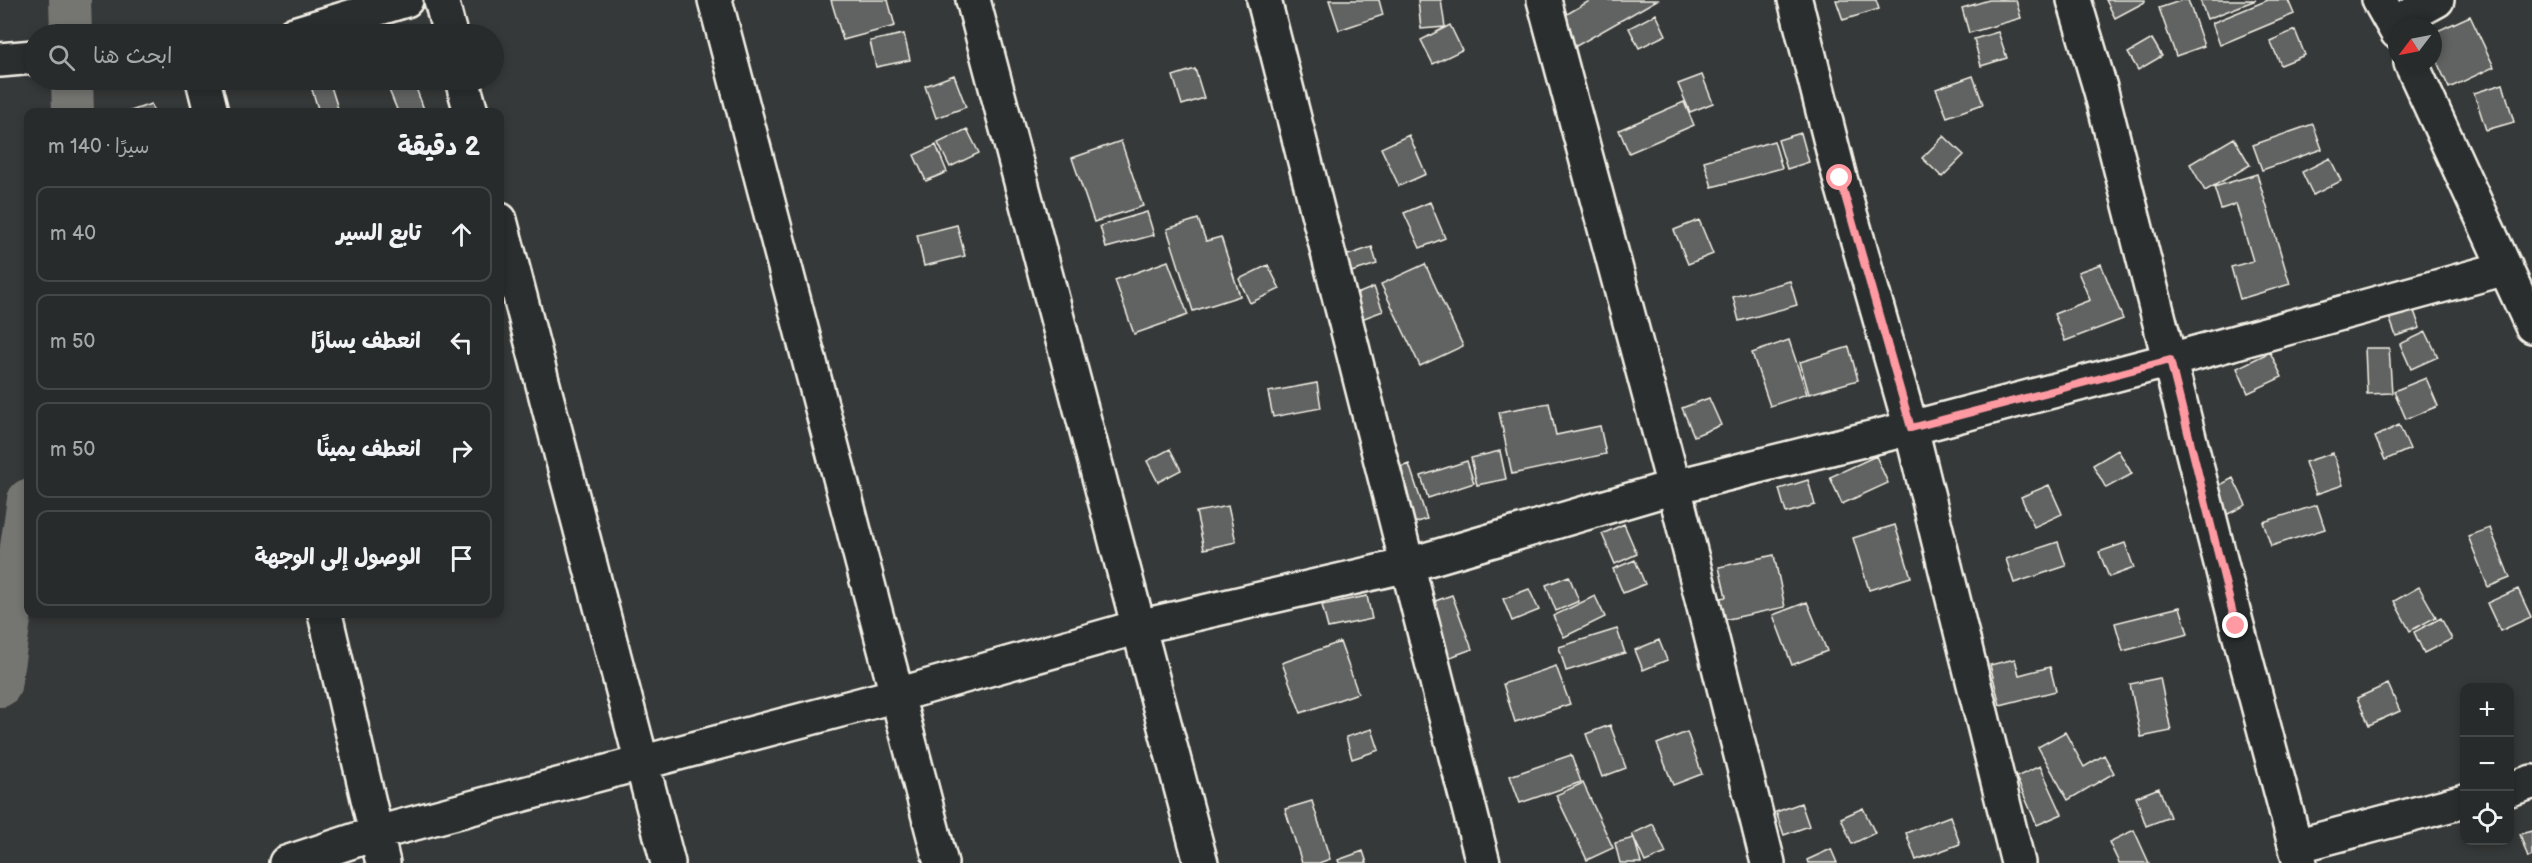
<!DOCTYPE html>
<html lang="ar">
<head>
<meta charset="utf-8">
<style>
  :root { --surface:#282b2b; --page:#343737; --text:#f1f3f6; --muted:#a5a7a9; --line:#444747 }
  body { margin:0; font-family:"Balsamiq Sans","Playpen Sans Arabic",sans-serif; background:var(--page); color:var(--text); direction:rtl }
  .controls { position:absolute; right:18px; bottom:18px; display:grid; overflow:hidden; border-radius:12px; box-shadow:0 3px 9px #0003 }
  .controls button { width:54px; height:54px; display:grid; place-items:center; padding:0; border:0; border-bottom:2px solid var(--line); background:var(--surface); color:var(--text); font:30px sans-serif }
  .compass { position:absolute; left:2388px; top:18px; width:54px; height:54px; border-radius:50%; background:var(--surface); box-shadow:0 3px 9px #0003; rotate:238deg }
  .stop { position:absolute; width:18px; height:18px; margin:-14px; border:4px solid #ff9aa2; border-radius:50%; background:#fff }
  .stop.end { background:#ff9aa2; border-color:#fff; box-shadow:0 2px 6px #0008 }
  .list { margin:0; padding:0; list-style:none }
  h2 { display:flex; justify-content:space-between; align-items:center; height:78px; margin:0; padding:0 24px; font-size:26px }
  h2 small { font-size:20px; font-weight:400; color:var(--muted) }
  .list li { display:grid; grid-template-columns:39px 1fr auto; gap:18px; align-items:center; box-sizing:border-box; height:96px; margin:0 12px 12px; padding:0 12px; border:2px solid var(--line); border-radius:12px }
  .list b { display:block; font-size:22px; white-space:nowrap }
  .list em { font-size:20px; font-style:normal; color:var(--muted) }
  .icon { flex:none; width:33px; height:33px; fill:none; stroke:currentColor; stroke-width:2; stroke-linecap:round; stroke-linejoin:round }
  .map { position:relative; flex:none; width:2532px; height:863px; overflow:hidden; direction:ltr }
  .search { position:absolute; background:var(--surface); box-shadow:0 3px 9px #0003; left:24px; top:24px; width:480px; height:66px; display:flex; align-items:center; gap:15px; box-sizing:border-box; padding:0 21px; border-radius:33px; color:var(--muted); font-size:22px }
  .panel { position:absolute; background:var(--surface); box-shadow:0 3px 9px #0003; left:24px; top:108px; width:480px; height:510px; border-radius:12px; direction:rtl }
  .map>svg:first-child { display:block }
  .lines { fill:none; stroke-linecap:round; stroke-linejoin:round }
  .canal { stroke:#757572; stroke-width:42 }
  .building { fill:#616362; stroke:#f4f1e8; stroke-width:1.5 }
  .street-casing { stroke:#f4f1e8; stroke-width:38 }
  .street { stroke:#2a2d2e; stroke-width:33 }
  .route { stroke:#ff9aa2; stroke-width:8 }
</style>
</head>
<body>
<div class="map">
<svg width="2532" height="863" viewBox="0 0 2532 863">
  <rect width="100%" height="100%" fill="#363939"/>
  <filter id="ink" filterUnits="userSpaceOnUse"><feTurbulence type="fractalNoise" baseFrequency=".0167" numOctaves="2"/><feDisplacementMap in="SourceGraphic" scale="12" xChannelSelector="R" yChannelSelector="G"/><feConvolveMatrix kernelMatrix="1 2 1 2 8 2 1 2 1" color-interpolation-filters="sRGB"/></filter>
  <g filter="url(#ink)">
    <g class="lines">
      <!-- canal -->
      <path class="canal" d="M70,0L71,34
        M72,80L73,112
        M0,686L28,500"/>
    </g>
    <!-- building -->
    <path class="building" d="M831,0H888L895,26L843,40Z
      M1329,0H1379L1383,15L1339,30Z
      M1418,0H1441L1445,27L1421,29Z
      M1591,0H1657L1571,49L1555,21Z
      M1836,0H1876L1879,9L1843,20Z
      M1989,0H2016L2021,18L1969,33L1962,8Z
      M2106,0H2145V2L2115,18Z
      M2183,0H2188L2204,46L2176,56L2159,8Z
      M2200,0H2256L2207,19Z
      M2268,0H2288L2294,14L2220,45L2212,23Z
      M1656,14L1666,35L1639,48L1629,28Z
      M2470,16L2494,67L2449,88L2433,53V33Z
      M1450,25L1462,50L1433,64L1421,40Z
      M2295,30L2305,55L2281,65L2270,41Z
      M1998,32L2007,58L1981,66L1974,39Z
      M904,34L910,60L876,67L870,41Z
      M2152,39L2162,56L2138,70L2128,53Z
      M1195,69L1204,98L1182,105L1173,76Z
      M954,75L966,107L936,118L925,86Z
      M1702,75L1713,103L1690,112L1678,84Z
      M1973,76L1983,104L1947,117L1936,89Z
      M309,80H329L339,112H319Z
      M385,80H413L425,112H398Z
      M2503,84L2514,122L2486,130L2474,93Z
      M1684,102L1694,125L1629,153L1619,130Z
      M151,104L154,112H128Z
      M2313,124L2322,149L2262,170L2253,145Z
      M967,129L979,153L950,167L938,143Z
      M1801,133L1809,162L1787,169L1778,140Z
      M1409,135L1426,174L1399,186L1381,148Z
      M1944,136L1964,155L1942,177L1922,158Z
      M2234,138L2250,165L2205,191L2190,164Z
      M1121,141L1143,206L1094,222L1072,158Z
      M1774,141L1782,168L1712,187L1704,161Z
      M936,145L947,172L926,181L914,155Z
      M2330,158L2341,181L2313,195L2302,172Z
      M2257,174L2290,284L2240,299L2231,267L2253,261L2236,204L2221,209L2214,187Z
      M1430,202L1445,238L1420,248L1404,213Z
      M1147,212L1154,235L1106,248L1100,226Z
      M1198,219L1206,241L1221,237L1240,296L1193,311L1167,229Z
      M1699,220L1713,254L1688,264L1674,230Z
      M957,225L965,256L924,266L917,235Z
      M1372,247L1377,264L1348,273L1342,257Z
      M1168,261L1188,315L1134,334L1115,280Z
      M1425,264L1463,346L1420,366L1381,284Z
      M2101,264L2123,319L2065,341L2054,314L2090,300L2078,272Z
      M1268,265L1280,289L1250,303L1239,279Z
      M1790,281L1797,305L1739,321L1733,297Z
      M1374,287L1383,311L1356,321L1347,298Z
      M2412,305L2420,328L2396,336L2388,314Z
      M2426,332L2438,357L2411,369L2400,344Z
      M1789,340L1807,394L1770,406L1752,353Z
      M1849,347L1858,380L1809,394L1800,362Z
      M2365,348H2389L2392,393L2367,394Z
      M2270,352L2282,377L2248,393L2237,368Z
      M2426,378L2438,406L2406,419L2394,391Z
      M1317,383L1321,408L1273,417L1268,392Z
      M1709,398L1721,425L1694,436L1682,408Z
      M1549,403L1556,435L1600,426L1606,454L1512,474L1499,412Z
      M2399,425L2410,449L2385,460L2375,437Z
      M1170,449L1181,470L1158,482L1147,461Z
      M2118,450L2132,474L2106,488L2093,465Z
      M1500,451L1506,479L1477,485L1471,458Z
      M2333,453L2343,485L2316,494L2305,462Z
      M1876,456L1888,483L1842,504L1830,477Z
      M1467,461L1474,483L1428,498L1421,476Z
      M1409,464L1427,519L1408,525L1389,471Z
      M2233,478L2246,505L2222,517L2209,491Z
      M1808,480L1815,505L1786,513L1779,489Z
      M2049,485L2062,514L2034,527L2021,497Z
      M2317,505L2325,529L2271,546L2263,522Z
      M1228,506L1236,542L1204,549L1196,512Z
      M1624,524L1637,554L1615,564L1602,534Z
      M1895,525L1911,577L1869,590L1853,538Z
      M2490,528L2510,578L2488,587L2468,536Z
      M2058,542L2066,566L2014,583L2006,559Z
      M2125,543L2134,568L2109,577L2099,552Z
      M1774,555L1785,607L1709,623L1704,601L1726,597L1719,567Z
      M1635,560L1645,584L1623,593L1613,569Z
      M1569,576L1579,601L1556,611L1546,585Z
      M2419,587L2436,617L2410,631L2394,601Z
      M1529,589L1539,610L1512,621L1503,599Z
      M2518,589L2531,617L2500,631L2487,603Z
      M1452,595L1472,649L1445,659L1424,605Z
      M1367,596L1372,619L1328,628L1322,605Z
      M1595,596L1605,617L1564,637L1553,616Z
      M1807,602L1827,651L1792,665L1773,615Z
      M2180,607L2188,634L2123,651L2115,623Z
      M2441,618L2452,639L2424,653L2414,632Z
      M1617,629L1625,653L1566,671L1559,647Z
      M1659,640L1667,660L1643,670L1635,650Z
      M1340,642L1358,693L1301,713L1282,663Z
      M2015,659L2019,675L2050,667L2056,691L2000,705L1990,665Z
      M1556,666L1570,704L1515,722L1503,684Z
      M2160,678L2171,731L2141,737L2130,684Z
      M2388,684L2400,711L2369,725L2357,698Z
      M1610,725L1626,768L1602,777L1586,734Z
      M1372,729L1379,750L1352,759L1346,737Z
      M1687,732L1702,774L1673,785L1657,744Z
      M2065,732L2084,767L2104,755L2114,773L2068,800L2038,747Z
      M1571,755L1581,782L1520,803L1510,776Z
      M2040,766L2062,814L2037,825L2016,777Z
      M1583,783L1613,848L1587,860L1556,795Z
      M2159,788L2170,817L2146,826L2136,797Z
      M1312,801L1330,859L1319,863H1302L1285,809Z
      M1801,803L1809,826L1784,835L1776,812Z
      M1863,808L1875,833L1852,844L1841,818Z
      M1950,816L1960,844L1916,860L1906,833Z
      M1653,824L1666,853L1645,862L1632,834Z
      M2134,830L2149,863H2119L2109,842Z
      M2532,831V856L2528,858L2520,834Z
      M1634,838L1641,863H1620L1615,843Z
      M1831,849L1837,863H1808L1807,860Z
      M1363,851L1367,863H1339L1338,860Z"/>
    <g class="lines">
      <!-- street casing -->
      <g class="street-casing">
        <path id="street" d="M441,0L450,34
          M715,0L941,863
          M973,0L1201,863
          M1264,0L1483,863
          M1544,0L1674,487L1768,863
          M1795,0L1840,178L1911,428L2018,863
          M2074,0L2101,91L2237,626L2300,863
          M2379,0L2397,32
          M2393,24L2437,0
          M294,34L406,0
          M0,60L34,57
          M2411,63L2532,326
          M203,80L211,112
          M462,80L471,112
          M500,220L668,863
          M325,614L383,863
          M2510,789L2532,782
          M2296,846L2464,801
          M286,863L377,833L897,695L1138,627L1408,565L1674,487L1911,428L2170,360L2506,268"/>
      </g>
      <!-- street -->
      <use href="#street" class="street"/>
    </g>
  </g>
  <g class="lines" filter="url(#ink)">
    <!-- route -->
    <path class="route" d="M1840,178L1911,428L2170,360L2236,626"/>
  </g>
</svg>
<div class="controls">
<button>+</button>
<button>−</button>
<button><svg class="icon" aria-label="locate" viewBox="0 0 24 24"><circle cx="12" cy="12" r="6"/><path d="M12 2v4M12 18v4M2 12h4M18 12h4"/></svg></button>
</div>
<svg class="compass" viewBox="-18 -18 36 36"><path d="M0-13l5 13h-10z" fill="#e53935"/><path d="M0 13l5-13h-10z" fill="#a5a7a9"/></svg>
<div class="stop" style="left:1840px;top:178px"></div>
<div class="stop end" style="left:2236px;top:626px"></div>
<div class="search"><svg class="icon" aria-label="search" viewBox="0 0 24 24"><circle cx="10" cy="10" r="6"/><path d="M15 15l6 6"/></svg>ابحث هنا</div>
<section class="panel">
<h2>2 دقيقة<small>سيرًا · 140 m</small></h2>
<ul class="list">
<li><svg class="icon" aria-label="ahead" viewBox="0 0 24 24"><path d="M12 20V5M6 11l6-6 6 6"/></svg><div><b>تابع السير</b></div><em>40 m</em></li>
<li><svg class="icon" aria-label="left" viewBox="0 0 24 24"><path d="M17 20v-9H6M10 6l-5 5 5 5"/></svg><div><b>انعطف يسارًا</b></div><em>50 m</em></li>
<li><svg class="icon" aria-label="right" viewBox="0 0 24 24"><path d="M7 20v-9h11M14 6l5 5-5 5"/></svg><div><b>انعطف يمينًا</b></div><em>50 m</em></li>
<li><svg class="icon" aria-label="arrive" viewBox="0 0 24 24"><path d="M6 21V4h12l-3 4 3 4H6"/></svg><div><b>الوصول إلى الوجهة</b></div></li>
</ul>
</section>
</div>
</body>
</html>
